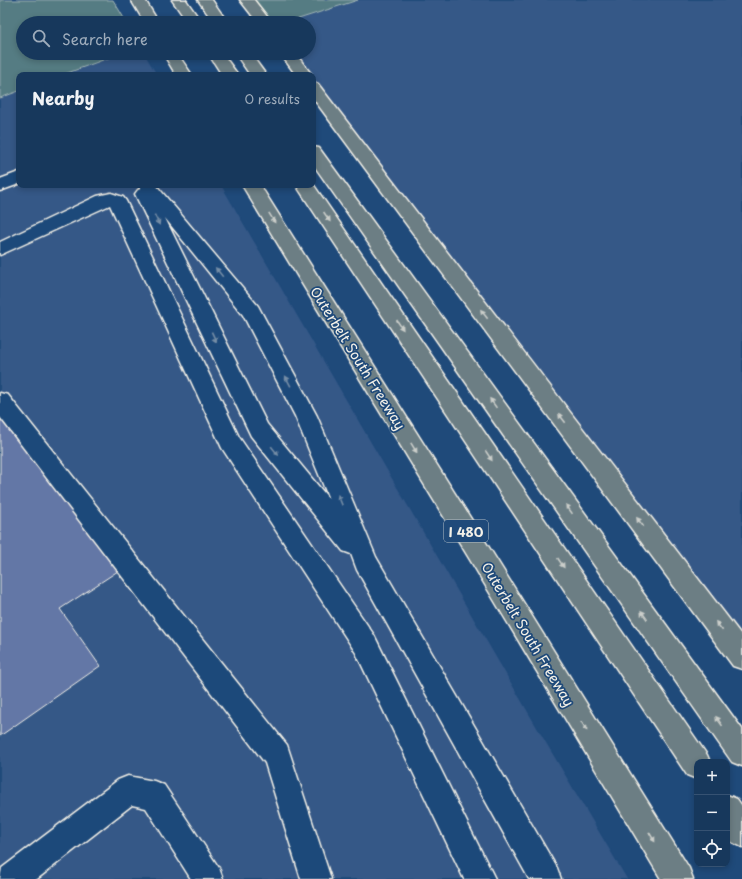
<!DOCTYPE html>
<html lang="en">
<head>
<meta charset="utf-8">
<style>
  :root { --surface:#17385c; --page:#203f62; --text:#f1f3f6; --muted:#9eacbb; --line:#365272 }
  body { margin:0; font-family:"Playpen Sans",sans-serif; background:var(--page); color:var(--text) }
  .controls { position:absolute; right:12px; bottom:12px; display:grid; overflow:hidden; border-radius:8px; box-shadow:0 2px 6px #0003 }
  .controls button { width:36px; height:36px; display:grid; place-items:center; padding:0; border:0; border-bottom:1px solid var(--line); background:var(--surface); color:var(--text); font:20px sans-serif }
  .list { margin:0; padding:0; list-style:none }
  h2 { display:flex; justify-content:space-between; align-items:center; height:52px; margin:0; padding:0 16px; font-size:17px }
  h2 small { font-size:13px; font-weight:400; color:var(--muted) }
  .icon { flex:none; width:22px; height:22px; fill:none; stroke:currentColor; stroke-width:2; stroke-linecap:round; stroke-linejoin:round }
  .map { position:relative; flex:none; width:742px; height:879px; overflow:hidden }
  .search { position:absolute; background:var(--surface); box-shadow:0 2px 6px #0003; left:16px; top:16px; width:300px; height:44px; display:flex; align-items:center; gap:10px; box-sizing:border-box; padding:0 14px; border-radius:22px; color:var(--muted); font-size:15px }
  .panel { position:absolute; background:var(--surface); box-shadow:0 2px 6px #0003; left:16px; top:72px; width:300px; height:116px; border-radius:8px }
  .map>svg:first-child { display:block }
  .built { fill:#345887 }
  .green { fill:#547c83; stroke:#a4b6b6 }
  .building { fill:#6477a6; stroke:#f4f1e8 }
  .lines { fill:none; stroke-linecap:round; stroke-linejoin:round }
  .minor-casing { stroke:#f4f1e8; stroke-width:3 }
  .highway-casing { stroke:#f4f1e8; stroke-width:3 }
  .minor { fill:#1f4a7a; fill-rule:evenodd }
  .highway { fill:#6c7e84; fill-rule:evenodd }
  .oneway { fill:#cbceca }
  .oneway2 { fill:#748da6 }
  .labels { text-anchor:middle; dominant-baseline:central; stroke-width:3.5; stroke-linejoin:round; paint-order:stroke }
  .shield { fill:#1f4a7a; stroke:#b4bfc7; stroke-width:1 }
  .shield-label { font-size:13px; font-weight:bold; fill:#f4f1e8 }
  .street-label { font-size:14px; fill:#f4f1e8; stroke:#1f4a7a }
</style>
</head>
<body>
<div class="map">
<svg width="742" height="879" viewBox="0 0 742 879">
  <rect width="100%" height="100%" fill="#1f4a7a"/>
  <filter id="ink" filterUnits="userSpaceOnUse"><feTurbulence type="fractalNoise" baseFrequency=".025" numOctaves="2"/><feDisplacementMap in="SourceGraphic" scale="8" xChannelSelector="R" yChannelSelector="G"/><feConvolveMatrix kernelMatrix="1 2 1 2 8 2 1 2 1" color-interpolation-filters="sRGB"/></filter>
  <g filter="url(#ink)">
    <!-- built -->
    <path class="built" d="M358,0H742V657L313,87V75H304L287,53H309V23H286Z
      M122,53H144L157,75H62Z
      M19,91V185H221L539,731L627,879H0V98Z"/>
    <!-- green -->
    <path class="green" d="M0,0H113L127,23H23V53H122L62,75H19V91L0,98Z
      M247,0H358L286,23H265Z"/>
    <!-- building -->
    <path class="building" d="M0,416L118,571L60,609L100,666L0,736Z"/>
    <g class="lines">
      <!-- minor casing -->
      <g class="minor-casing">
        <path id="minor" d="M19,172V184L0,191V179Z
          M138,185H156L258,306L317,416L376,557L557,868L561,879H529L357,570L351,554L343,551L251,436L135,194L138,190L141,189ZM165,218L243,315L295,416L329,499L267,424Z
          M111,193L123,197L126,201L239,437L374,635L495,879H464L356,653L222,448L110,205L0,255V242L97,196Z
          M0,393L8,395L287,745L331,879H301L265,763L0,417Z
          M128,776L154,781L164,785L219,868L223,879H191L146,808L132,805L37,879H0L2,868L118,780Z"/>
      </g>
      <!-- highway casing -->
      <g class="highway-casing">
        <path id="highway" d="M131,0H145L159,23H145Z
          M172,0H186L202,23H188Z
          M198,0H212L228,23H214Z
          M240,0H254L272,23H258Z
          M163,53H177L192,75H176Z
          M208,53H222L238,75H222Z
          M235,53H250L266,75H250Z
          M280,53H295L312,75H296Z
          M313,82L318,84L742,636V669L733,666L313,98Z
          M313,147L319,148L742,729V766L732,762L313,164Z
          M313,184L707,755L710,762H697V779L687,775L296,185Z
          M242,185H260L490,549L689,868L693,879H661L472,563Z
          M727,795L737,799L742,806V847L732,842L727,835Z"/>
      </g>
      <!-- minor -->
      <use href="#minor" class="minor"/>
      <!-- highway -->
      <use href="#highway" class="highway"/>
    </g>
    <!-- one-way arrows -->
    <defs><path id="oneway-solid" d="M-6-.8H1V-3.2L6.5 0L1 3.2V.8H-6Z"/></defs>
    <g class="oneway">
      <use href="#oneway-solid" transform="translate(327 217) rotate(56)"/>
      <use href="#oneway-solid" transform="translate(272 218) rotate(58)"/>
      <use href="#oneway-solid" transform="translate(484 314) rotate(-127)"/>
      <use href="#oneway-solid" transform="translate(400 325) rotate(56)"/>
      <use href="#oneway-solid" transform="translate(493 403) rotate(-125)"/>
      <use href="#oneway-solid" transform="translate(562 418) rotate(-127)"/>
      <use href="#oneway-solid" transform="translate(414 448) rotate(58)"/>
      <use href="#oneway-solid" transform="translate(489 456) rotate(56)"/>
      <use href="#oneway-solid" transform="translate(569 509) rotate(-125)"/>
      <use href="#oneway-solid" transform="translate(640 522) rotate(-127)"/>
      <use href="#oneway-solid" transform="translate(561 563) rotate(56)"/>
      <use href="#oneway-solid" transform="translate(644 615) rotate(-125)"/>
      <use href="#oneway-solid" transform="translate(719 626) rotate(-127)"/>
      <use href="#oneway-solid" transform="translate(719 721) rotate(-125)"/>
      <use href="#oneway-solid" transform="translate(584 726) rotate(59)"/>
      <use href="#oneway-solid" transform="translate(652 837) rotate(59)"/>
    </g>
    <g class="oneway2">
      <use href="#oneway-solid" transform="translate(157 220) rotate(64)"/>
      <use href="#oneway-solid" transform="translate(219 272) rotate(-129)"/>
      <use href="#oneway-solid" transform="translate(214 337) rotate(65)"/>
      <use href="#oneway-solid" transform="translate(288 381) rotate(-118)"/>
      <use href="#oneway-solid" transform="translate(275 451) rotate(51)"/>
      <use href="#oneway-solid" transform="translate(340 500) rotate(-112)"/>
    </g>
  </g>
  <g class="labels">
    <!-- shield labels -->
    <rect class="shield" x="444" y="520" width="44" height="22" rx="3"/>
    <g class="shield-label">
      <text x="466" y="531">I 480</text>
    </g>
    <!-- street labels -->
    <g class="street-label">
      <text transform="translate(358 358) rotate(58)">Outerbelt South Freeway</text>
      <text transform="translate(528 634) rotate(59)">Outerbelt South Freeway</text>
    </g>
  </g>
</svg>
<div class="controls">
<button>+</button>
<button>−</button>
<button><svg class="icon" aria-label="locate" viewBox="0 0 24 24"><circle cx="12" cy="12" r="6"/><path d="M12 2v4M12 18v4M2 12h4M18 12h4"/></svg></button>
</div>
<div class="search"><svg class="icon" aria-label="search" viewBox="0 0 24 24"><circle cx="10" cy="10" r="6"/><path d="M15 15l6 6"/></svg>Search here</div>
<section class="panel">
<h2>Nearby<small>0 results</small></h2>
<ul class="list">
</ul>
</section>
</div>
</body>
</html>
